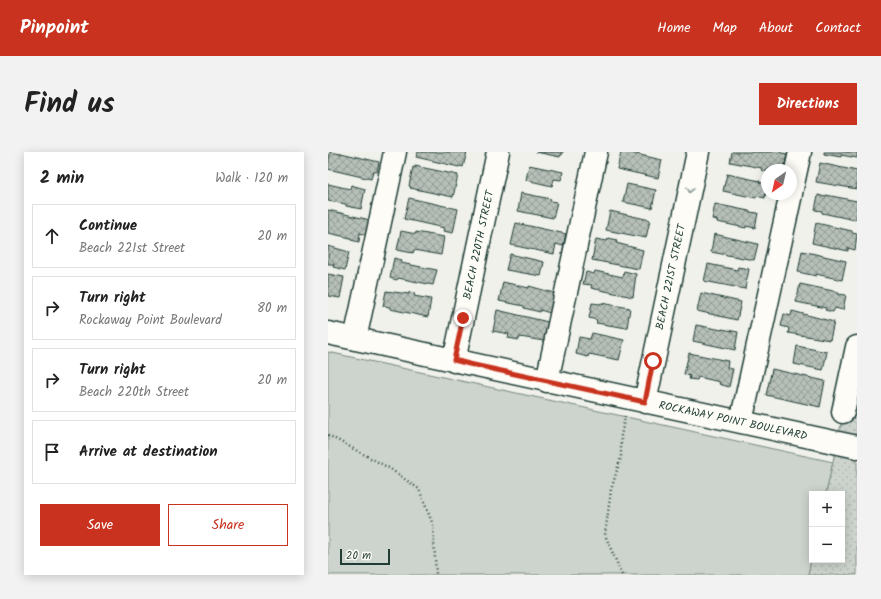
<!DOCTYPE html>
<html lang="en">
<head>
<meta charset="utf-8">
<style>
  :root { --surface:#fff; --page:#f2f2f2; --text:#222; --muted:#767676; --line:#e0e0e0; --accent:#c8321e }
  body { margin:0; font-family:Kalam,sans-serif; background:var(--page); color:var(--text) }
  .controls { position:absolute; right:12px; bottom:12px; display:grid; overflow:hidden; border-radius:0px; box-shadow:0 2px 10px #0003 }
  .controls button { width:36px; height:36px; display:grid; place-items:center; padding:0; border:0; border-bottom:1px solid var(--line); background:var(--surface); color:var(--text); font:20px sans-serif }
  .compass { position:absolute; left:433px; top:12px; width:36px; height:36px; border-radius:50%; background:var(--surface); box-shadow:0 2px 10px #0003; rotate:214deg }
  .scale { position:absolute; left:12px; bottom:10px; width:50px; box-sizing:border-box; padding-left:4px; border:2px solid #1f3d34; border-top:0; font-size:11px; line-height:14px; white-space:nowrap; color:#1f3d34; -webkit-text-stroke:3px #fdfcf7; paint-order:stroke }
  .stop { position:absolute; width:12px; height:12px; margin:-9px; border:3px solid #c8321e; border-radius:50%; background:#fff }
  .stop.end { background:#c8321e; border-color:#fff; box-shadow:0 1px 4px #0008 }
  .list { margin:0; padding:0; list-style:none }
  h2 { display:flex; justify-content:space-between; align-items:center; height:52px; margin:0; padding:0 16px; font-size:17px }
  h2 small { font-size:13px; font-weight:400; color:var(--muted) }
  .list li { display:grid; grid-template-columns:26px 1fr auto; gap:12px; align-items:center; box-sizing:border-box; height:64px; margin:0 8px 8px; padding:0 8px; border:1px solid var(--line); border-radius:0px }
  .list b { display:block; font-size:15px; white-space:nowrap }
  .list p { margin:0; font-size:13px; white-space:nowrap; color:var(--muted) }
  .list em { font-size:13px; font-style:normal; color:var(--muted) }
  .actions { display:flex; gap:8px; padding:12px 16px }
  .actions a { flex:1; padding:9px 0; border:1px solid var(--accent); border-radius:0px; text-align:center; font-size:14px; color:var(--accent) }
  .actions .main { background:var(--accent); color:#fff }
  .icon { flex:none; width:22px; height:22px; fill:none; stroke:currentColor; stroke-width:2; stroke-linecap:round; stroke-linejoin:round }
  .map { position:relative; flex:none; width:529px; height:423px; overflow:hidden; border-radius:0px }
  header { display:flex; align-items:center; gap:24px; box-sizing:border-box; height:56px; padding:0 20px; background:var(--accent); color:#fff }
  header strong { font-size:19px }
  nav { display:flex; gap:22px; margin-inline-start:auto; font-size:14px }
  .intro { display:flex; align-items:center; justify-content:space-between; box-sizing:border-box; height:96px; padding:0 24px }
  h1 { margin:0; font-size:28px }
  .button { padding:10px 18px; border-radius:0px; background:var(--accent); color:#fff; font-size:14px; font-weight:700 }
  main { display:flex; gap:24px; padding:0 24px }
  aside { flex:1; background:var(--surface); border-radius:0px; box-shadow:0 2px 10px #0003 }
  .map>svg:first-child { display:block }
  .grass { fill:#cdd3cd; stroke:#768880 }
  .park { fill:url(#park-dots); stroke:#768880 }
  .building { fill:url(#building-cross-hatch); stroke:#1f3d34 }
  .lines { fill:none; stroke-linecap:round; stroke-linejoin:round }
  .minor-casing { stroke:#1f3d34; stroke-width:25 }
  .path { stroke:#1f3d34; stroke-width:2.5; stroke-dasharray:1 3; stroke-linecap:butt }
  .minor { stroke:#fdfcf7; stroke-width:22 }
  .oneway { stroke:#8e9c96 }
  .route { stroke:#c8321e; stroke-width:5 }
  .labels { text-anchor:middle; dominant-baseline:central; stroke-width:3; stroke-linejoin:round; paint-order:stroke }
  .street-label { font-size:11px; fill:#1f3d34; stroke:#fdfcf7 }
</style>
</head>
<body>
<header>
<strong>Pinpoint</strong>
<nav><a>Home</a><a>Map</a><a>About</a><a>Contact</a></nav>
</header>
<div class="intro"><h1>Find us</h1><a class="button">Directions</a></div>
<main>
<aside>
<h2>2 min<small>Walk · 120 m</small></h2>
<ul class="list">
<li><svg class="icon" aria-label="ahead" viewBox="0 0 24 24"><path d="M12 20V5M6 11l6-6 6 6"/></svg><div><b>Continue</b><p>Beach 221st Street</p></div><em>20 m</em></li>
<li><svg class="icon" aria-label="right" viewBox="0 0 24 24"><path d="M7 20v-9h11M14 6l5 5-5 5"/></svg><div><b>Turn right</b><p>Rockaway Point Boulevard</p></div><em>80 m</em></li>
<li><svg class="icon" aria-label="right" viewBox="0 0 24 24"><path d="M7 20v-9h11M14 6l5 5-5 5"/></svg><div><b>Turn right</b><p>Beach 220th Street</p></div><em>20 m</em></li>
<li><svg class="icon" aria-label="arrive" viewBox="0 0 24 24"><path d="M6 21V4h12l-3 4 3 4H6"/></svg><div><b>Arrive at destination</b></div></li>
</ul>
<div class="actions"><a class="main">Save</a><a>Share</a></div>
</aside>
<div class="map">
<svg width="529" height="423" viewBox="0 0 529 423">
  <defs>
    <pattern id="park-dots" width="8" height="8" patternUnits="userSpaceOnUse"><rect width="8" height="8" fill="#cdd3cd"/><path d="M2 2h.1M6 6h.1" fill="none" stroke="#b0b6b1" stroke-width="1.8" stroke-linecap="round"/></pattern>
    <pattern id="building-cross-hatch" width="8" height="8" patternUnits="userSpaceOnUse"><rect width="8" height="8" fill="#b6bfb8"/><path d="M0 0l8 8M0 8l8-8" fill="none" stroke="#939c96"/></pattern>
  </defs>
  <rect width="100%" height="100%" fill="#f0f1eb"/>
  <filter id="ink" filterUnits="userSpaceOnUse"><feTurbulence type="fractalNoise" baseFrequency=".025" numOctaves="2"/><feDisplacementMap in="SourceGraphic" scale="8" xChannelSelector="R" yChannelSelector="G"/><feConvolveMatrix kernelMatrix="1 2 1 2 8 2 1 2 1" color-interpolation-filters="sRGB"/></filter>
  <g filter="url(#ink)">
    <!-- grass -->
    <path class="grass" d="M0,200L505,310L498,342H484V405L480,423H0Z"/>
    <!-- park -->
    <path class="park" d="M529,197V423H480L484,405V408H514V342H498Z"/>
    <!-- building -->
    <path class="building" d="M2,0L13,2V1L51,10L49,20L45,19L43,27L0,17Z
      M90,0H139L135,15L132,14L131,15L88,5Z
      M208,0H235L234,3H232V5Z
      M293,0H299L334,8L330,26L289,17Z
      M404,0H449L459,2L456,18H439V20L433,18L434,16L402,10Z
      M496,0H529V6L513,3V5L496,2Z
      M492,11L529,19V37L488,30Z
      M201,13L235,20L233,28L226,27L224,34L198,28Z
      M87,14L130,23L125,45L82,36L83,35L81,34L85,15L87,16Z
      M399,22L432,29L431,30L439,32L437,46L428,44V46L395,39Z
      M0,32L22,37L23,33L37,37L33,57L18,54V52L0,49Z
      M299,32L328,38L324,56L295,50Z
      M193,41L223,47L222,49L229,50L225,66L190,59Z
      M490,43L497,45L498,43L529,49V67L528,66L527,68L494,61V59L487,58Z
      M81,46L130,57L125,81L115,79L116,76L76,67Z
      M387,52L421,59V60L430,61L427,76L418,74V76L389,70V68L384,67Z
      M0,58L42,68L38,83L32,81L31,90L23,88V86L0,81Z
      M282,59L322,68L318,86L278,78Z
      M188,71L238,82L235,94L228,92L226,102L183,93Z
      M488,71L524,79V81L529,82L527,98L520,96V99L484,91Z
      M73,79L88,82V80L116,85L113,103L86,98L85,101L69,98Z
      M386,82L430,92L426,108L383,100Z
      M280,86L289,88L288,91L315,98L311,117L264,108L268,87L279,89Z
      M0,94L21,100L17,118L5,115L6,112H0Z
      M474,99L518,109L514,128L488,122V124L470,120Z
      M182,102L216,110L213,124L178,118Z
      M66,106L74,108L73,111L109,118L105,133L70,126L69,128L62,126Z
      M380,112L409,118L410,115L421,117L417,137L376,129Z
      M267,119L295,125L296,119L308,122L305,145L263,136L264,133L255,132L258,120L266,122Z
      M0,122L16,125L12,146L0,144Z
      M175,130L201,136V134L226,141L222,161L212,158V160L196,156V154L171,149Z
      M472,132L510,140V142L518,143L515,158L507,156L505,160L497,158L498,156L468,150Z
      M58,139L81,142V140L87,141L86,144L103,147L100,165L62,157V155L55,154Z
      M373,141L413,150L409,168L369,159Z
      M264,151L272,152L273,151L302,156L299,176L268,171L269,168L261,166Z
      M169,158L220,170L216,189L192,185L191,188L180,186L181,182L165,179Z
      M464,159L506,170L502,188L460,181L461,176L453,174L456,162L463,164Z
      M368,173L394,178V177L410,180L407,198L365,189Z
      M264,181L296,188L291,208L261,202L260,205L248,202L251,185L262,187Z
      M469,194L499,200L495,218L466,212Z
      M361,201L400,209L399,216L405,217L401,235L391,232L392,230L370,225L369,228L361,227L362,224L356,222Z
      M444,217L497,229L492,255L438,243Z"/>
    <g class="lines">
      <!-- minor casing -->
      <g class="minor-casing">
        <path id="minor" d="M463,41L472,0
          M0,181L529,295
          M27,187L67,0
          M126,209L170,0
          M219,229L268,0
          M317,250L370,0
          M515,260L529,195
          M413,270L463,42"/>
      </g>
      <!-- path -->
      <path class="path" d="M0,283L61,316L91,337L105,373L108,423
        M294,423L277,383L283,338L293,305V284L297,264"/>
      <!-- minor -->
      <use href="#minor" class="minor"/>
    </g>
    <!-- one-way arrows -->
    <defs><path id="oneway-chevron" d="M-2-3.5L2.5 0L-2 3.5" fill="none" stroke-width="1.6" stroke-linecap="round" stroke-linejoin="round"/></defs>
    <use class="oneway" href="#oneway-chevron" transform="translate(362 38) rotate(102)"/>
  </g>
  <g class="lines" filter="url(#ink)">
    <!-- route -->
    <path class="route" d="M135,166L126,208L141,212L317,250L325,209"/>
  </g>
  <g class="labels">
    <!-- street labels -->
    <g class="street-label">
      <text transform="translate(151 93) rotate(-78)">BEACH 220TH STREET</text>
      <text transform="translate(343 125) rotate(-78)">BEACH 221ST STREET</text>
      <text transform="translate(405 269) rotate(12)">ROCKAWAY POINT BOULEVARD</text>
    </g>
  </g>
</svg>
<div class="controls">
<button>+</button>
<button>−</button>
</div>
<svg class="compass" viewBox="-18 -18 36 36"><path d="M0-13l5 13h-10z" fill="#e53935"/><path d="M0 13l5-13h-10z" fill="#767676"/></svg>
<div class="scale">20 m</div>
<div class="stop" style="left:325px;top:209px"></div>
<div class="stop end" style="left:135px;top:166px"></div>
</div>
</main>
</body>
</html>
